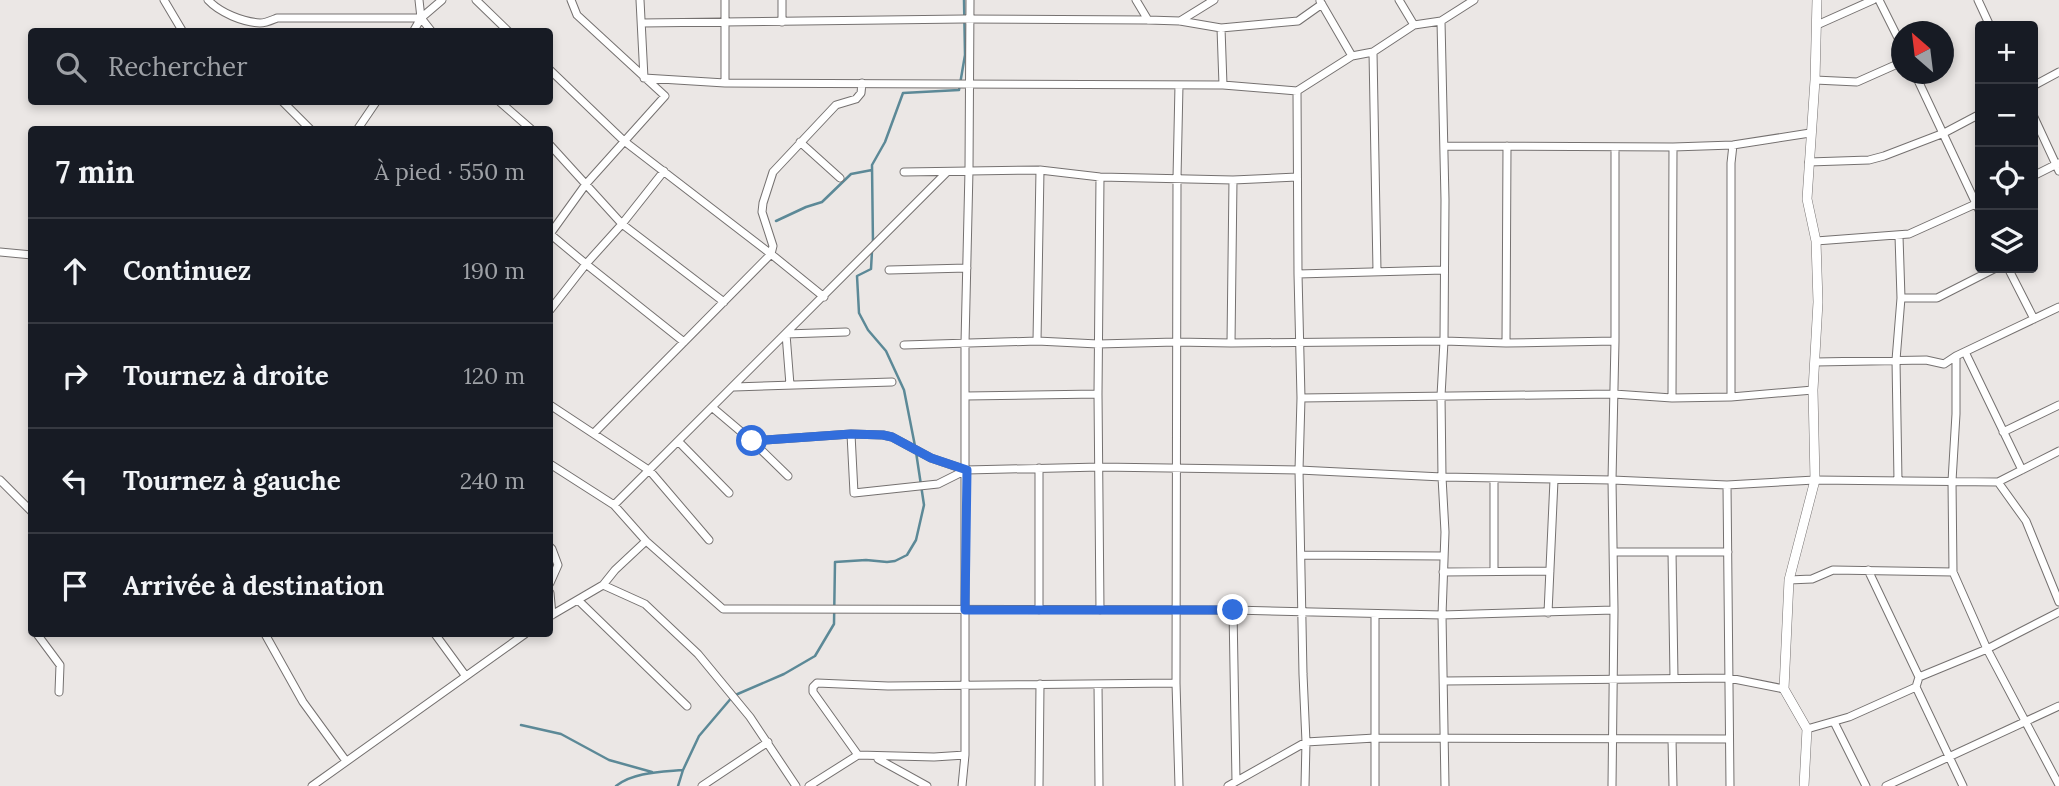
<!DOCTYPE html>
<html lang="fr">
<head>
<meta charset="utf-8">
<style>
  :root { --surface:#171b24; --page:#20242c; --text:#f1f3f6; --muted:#9ea1a6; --line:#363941 }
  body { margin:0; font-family:Lora,serif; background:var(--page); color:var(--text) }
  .controls { position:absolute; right:21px; top:21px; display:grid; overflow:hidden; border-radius:7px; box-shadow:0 4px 10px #0003 }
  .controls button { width:63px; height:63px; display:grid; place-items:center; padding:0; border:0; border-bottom:2px solid var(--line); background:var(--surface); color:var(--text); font:35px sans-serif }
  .compass { position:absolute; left:1891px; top:21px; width:63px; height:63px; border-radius:50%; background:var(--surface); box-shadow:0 4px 10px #0003; rotate:332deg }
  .stop { position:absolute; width:21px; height:21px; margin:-16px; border:5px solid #326edc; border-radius:50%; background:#fff }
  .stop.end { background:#326edc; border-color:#fff; box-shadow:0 2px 7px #0008 }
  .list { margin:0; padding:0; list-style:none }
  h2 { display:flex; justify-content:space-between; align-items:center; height:91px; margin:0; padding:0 28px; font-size:30px }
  h2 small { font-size:23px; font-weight:400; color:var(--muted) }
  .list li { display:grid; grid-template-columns:46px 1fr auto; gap:21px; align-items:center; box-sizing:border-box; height:105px; padding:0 28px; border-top:2px solid var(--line) }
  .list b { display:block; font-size:26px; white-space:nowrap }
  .list em { font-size:23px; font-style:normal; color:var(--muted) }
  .icon { flex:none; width:38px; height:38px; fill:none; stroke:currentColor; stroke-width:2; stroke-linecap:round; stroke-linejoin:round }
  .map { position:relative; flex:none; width:2059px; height:786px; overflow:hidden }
  .search { position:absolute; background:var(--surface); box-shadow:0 4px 10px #0003; left:28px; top:28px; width:525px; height:77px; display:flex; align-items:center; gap:18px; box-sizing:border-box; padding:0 24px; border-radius:7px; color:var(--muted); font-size:26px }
  .panel { position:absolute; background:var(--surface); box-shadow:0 4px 10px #0003; left:28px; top:126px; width:525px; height:511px; border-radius:7px }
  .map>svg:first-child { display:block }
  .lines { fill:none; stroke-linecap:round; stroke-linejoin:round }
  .stream { stroke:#5c8997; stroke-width:2.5 }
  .minor-casing { stroke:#757170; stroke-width:9 }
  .tertiary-casing { stroke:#757170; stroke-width:10 }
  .minor { stroke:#fff; stroke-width:7 }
  .tertiary { stroke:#fff; stroke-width:9 }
  .route { stroke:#326edc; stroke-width:9 }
</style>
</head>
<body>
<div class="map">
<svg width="2059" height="786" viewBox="0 0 2059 786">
  <rect width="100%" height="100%" fill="#ebe7e5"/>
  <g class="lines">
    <!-- stream -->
    <path class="stream" d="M776,221L806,207L822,202L851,174L872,170
      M873,245L872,165L885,142L903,93L959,90L965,55L964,0
      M872,251L871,269L857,276L859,313L868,330L886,351L904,390L915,446
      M521,725L561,734L609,760L652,772
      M616,786C633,772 661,772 683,770L699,736L733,696L784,674L815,656L834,624L835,562L866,560L887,562L895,561L907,555L916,540L924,505L916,452
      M678,786L683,770"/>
    <!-- minor casing -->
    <g class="minor-casing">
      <path id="minor" d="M164,0L183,32
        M208,0C220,13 243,22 260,23C266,23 272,20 277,18H421
        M419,0L421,18L432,32
        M476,0L509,32
        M640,0L644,78L725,83L1223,85L1297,91L1352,56L1373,52L1414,25L1441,21L1474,0
        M725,0V83
        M782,0V22
        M1136,0L1148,20
        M1399,0L1414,25
        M1879,0L1902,46
        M1978,0L1990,26
        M1320,1L1352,56
        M1180,21L1214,0
        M1441,21L1445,200L1444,341L1441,396L1442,477L1445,532L1442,615L1445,786
        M642,23L964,19L1148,20L1180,21L1221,28L1298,21L1322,4
        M1817,25L1873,0
        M1221,28L1223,85
        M413,32L421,18L442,0
        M1373,52L1377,271
        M550,70L624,141L771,254L824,297
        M1915,74L1980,212
        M1815,80L1857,82L1902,62
        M2033,86L2059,72
        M1297,91L1298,274L1301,398L1299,470L1303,674L1306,742L1305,786
        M283,102L311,130
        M500,102L532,130
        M2033,115L2059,171
        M357,130L376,102
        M800,142L840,178
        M550,145L622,224L586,264L684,342
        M1444,146L1673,147L1733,145L1810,133
        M1809,162L1869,160L1884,156L1944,133L1980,114
        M664,171L622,224L724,302
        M904,172L1040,170L1100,177L1233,180L1297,177
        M2033,176L2059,163
        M550,234L586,184L665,96L577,15L571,0
        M550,234L586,264L550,310
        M1816,241L1909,234L1980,202
        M0,252L32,255
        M2008,268L2034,319
        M889,270L967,268
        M1298,274L1444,270
        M1901,298H1937L1996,268
        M1037,341L1040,170
        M1231,343L1233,180
        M1506,343L1507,146
        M904,345L1037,341L1098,344L1176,342L1231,343L1444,341L1506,343L1615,341
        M1965,352L2022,470
        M1816,362L1926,360L1944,364L1956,356L2059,307
        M790,385L786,334L846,332
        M734,387L892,382
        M966,396L1098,394
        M1731,397V163L1733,145
        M1301,398L1614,394L1672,398L1731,397L1813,390
        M1672,398L1673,147
        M550,405L650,471L709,540
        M713,408L752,441L788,476
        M2003,432L2059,405
        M594,433L771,254L773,246L762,212L763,203L773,172L836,105L856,99L861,93L862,83
        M851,434L854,493L938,484L966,470
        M752,441L851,434L883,435L892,437L931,458L966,470L1100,467L1299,470L1442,477L1612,480L1727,485L1815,480L1998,482L2059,451
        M679,442L729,493
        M550,464L614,505L646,541L723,609L1233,610L1442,615L1614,610
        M1494,478V571
        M0,480L32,512
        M1898,481L1896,360L1901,298L1899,236
        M1998,482L2026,521L2059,602
        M1727,485L1730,786
        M614,505L947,172
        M550,547L552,549L558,565L550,583
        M1614,552H1728
        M1672,552L1674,678
        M1302,555L1443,556
        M1868,570L1919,677
        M1443,572L1550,571
        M1953,572L1952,481L1956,414V356
        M1789,580L1812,579L1833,570L1953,572L1987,649L2059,785
        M603,585L645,604L698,654L750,717L796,786
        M550,593L552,615
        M578,600L687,706
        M1039,610V468
        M1100,610L1098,394L1100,177
        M1233,610L1236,781
        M1548,613L1554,480
        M550,616L603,585L615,570L646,541
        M37,634L60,665L59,692
        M265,634L303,702L346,761
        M435,634L465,675
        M1444,681L1729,678L1784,689
        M1098,684L1099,786
        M1916,687L1963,786
        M1834,722L1866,786
        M1807,729L1849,717L1916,687L1919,677L1987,649L2059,612
        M1672,739L1673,786
        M858,755L813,692V687L817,683L888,686L1176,683
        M878,759L927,786
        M312,786L525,634
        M702,786L768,742
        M809,786L858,755L934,757L965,755
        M962,786L965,755V343L969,170L970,0
        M1039,786L1040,684
        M1179,786L1176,683L1177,178L1179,85
        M1228,786L1306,742L1375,738L1729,739
        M1375,786V614
        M1612,786L1614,610L1612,480L1615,341V148
        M1886,786L2059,706"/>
    </g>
    <!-- tertiary casing -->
    <g class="tertiary-casing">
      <path id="tertiary" d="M1804,786L1807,729L1784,689L1789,580L1815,480L1813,390L1818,302L1816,241L1807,199L1815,80L1817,0"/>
    </g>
    <!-- minor -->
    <use href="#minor" class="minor"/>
    <!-- tertiary -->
    <use href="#tertiary" class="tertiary"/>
  </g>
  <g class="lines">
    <!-- route -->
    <path class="route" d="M752,441L851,434L883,435L892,437L931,458L967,470L965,610H1233"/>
  </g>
</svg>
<div class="controls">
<button>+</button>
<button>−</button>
<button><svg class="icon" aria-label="locate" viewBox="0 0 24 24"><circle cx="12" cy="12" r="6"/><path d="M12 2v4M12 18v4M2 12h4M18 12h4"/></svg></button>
<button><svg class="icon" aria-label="layers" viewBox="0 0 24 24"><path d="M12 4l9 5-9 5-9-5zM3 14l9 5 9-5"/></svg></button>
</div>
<svg class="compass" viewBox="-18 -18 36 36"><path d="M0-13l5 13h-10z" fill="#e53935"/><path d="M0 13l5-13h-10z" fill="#9ea1a6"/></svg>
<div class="stop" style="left:752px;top:441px"></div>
<div class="stop end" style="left:1233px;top:610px"></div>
<div class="search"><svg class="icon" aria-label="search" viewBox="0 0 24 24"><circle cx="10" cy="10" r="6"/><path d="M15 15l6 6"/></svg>Rechercher</div>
<section class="panel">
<h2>7 min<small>À pied · 550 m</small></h2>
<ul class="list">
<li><svg class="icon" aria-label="ahead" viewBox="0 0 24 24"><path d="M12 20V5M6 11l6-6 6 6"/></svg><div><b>Continuez</b></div><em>190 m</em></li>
<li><svg class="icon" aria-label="right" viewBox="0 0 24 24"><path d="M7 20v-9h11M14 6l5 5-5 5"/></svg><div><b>Tournez à droite</b></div><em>120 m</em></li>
<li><svg class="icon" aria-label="left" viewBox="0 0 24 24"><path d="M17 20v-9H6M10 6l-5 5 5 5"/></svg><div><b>Tournez à gauche</b></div><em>240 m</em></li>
<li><svg class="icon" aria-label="arrive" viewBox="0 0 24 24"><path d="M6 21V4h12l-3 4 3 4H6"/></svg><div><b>Arrivée à destination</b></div></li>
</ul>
</section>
</div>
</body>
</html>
